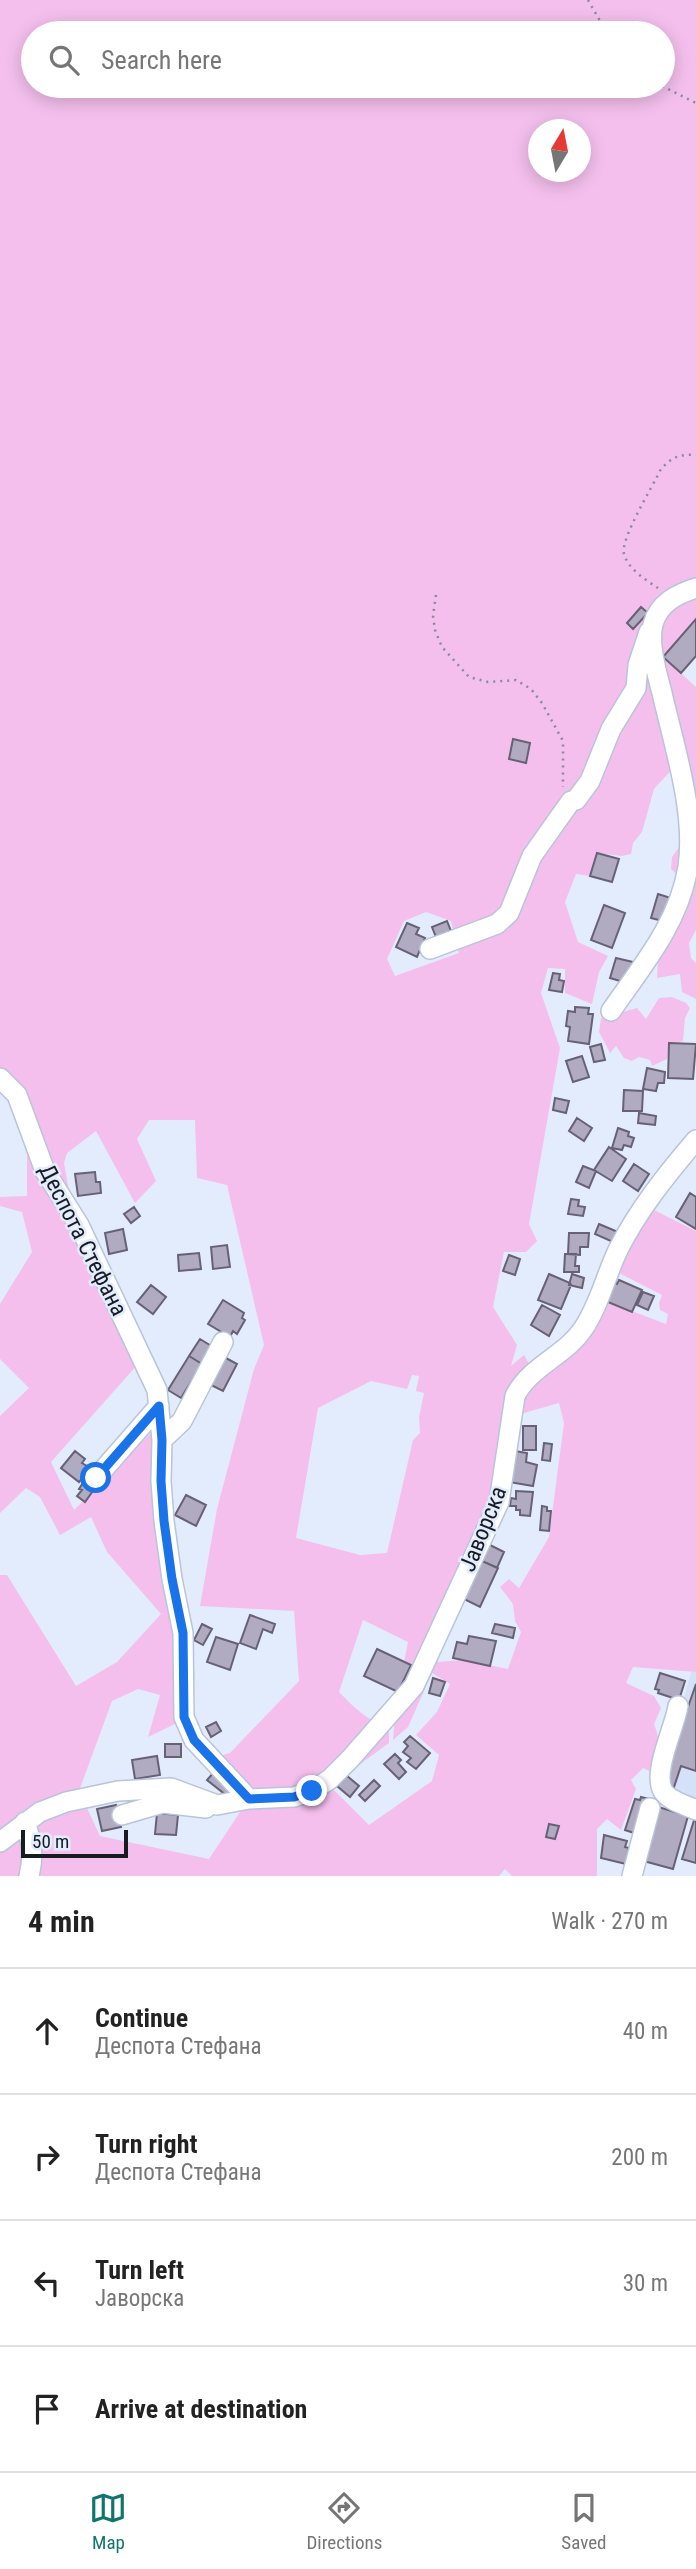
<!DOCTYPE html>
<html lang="en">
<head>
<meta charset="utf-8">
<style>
  :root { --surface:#fff; --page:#f2f2f2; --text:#222; --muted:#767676; --line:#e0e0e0; --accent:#0f766e }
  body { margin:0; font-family:"Roboto Condensed",sans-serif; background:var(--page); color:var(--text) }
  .compass { position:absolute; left:528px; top:119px; width:63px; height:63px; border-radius:50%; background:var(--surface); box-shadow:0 4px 18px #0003; rotate:10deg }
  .scale { position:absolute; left:21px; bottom:18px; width:107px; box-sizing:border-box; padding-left:7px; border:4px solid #171b22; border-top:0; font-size:19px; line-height:24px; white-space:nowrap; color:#171b22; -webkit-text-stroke:5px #e3ecfd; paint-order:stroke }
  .stop { position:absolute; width:21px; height:21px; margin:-16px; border:5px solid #1a73e8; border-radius:50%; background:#fff }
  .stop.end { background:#1a73e8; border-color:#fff; box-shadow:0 2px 7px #0008 }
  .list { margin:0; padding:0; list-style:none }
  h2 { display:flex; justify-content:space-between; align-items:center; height:91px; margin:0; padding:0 28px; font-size:30px }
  h2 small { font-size:23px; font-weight:400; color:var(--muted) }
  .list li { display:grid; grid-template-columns:46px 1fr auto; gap:21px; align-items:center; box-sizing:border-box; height:126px; padding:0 28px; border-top:2px solid var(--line) }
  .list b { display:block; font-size:26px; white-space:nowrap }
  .list p { margin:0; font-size:23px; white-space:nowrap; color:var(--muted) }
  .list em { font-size:23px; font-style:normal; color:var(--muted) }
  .icon { flex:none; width:38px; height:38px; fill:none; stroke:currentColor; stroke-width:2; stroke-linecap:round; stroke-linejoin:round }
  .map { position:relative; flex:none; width:696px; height:1876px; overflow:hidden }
  .search { position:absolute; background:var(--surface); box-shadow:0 4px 18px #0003; left:21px; right:21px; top:21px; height:77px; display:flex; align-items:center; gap:18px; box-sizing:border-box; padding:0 24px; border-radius:38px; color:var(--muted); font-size:26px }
  .sheet { height:595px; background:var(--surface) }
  nav { display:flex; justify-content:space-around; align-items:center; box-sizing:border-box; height:98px; border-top:2px solid var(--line); background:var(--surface); font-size:19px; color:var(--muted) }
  nav a { display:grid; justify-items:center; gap:4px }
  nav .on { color:var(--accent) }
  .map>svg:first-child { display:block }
  .built { fill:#d5e1f8 }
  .green { fill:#f4bfed; fill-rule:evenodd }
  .building { fill:#b0abc1; stroke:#666175; stroke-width:2 }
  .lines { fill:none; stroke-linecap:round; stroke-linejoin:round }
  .minor-casing { stroke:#b9c4d9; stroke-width:22 }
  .path { stroke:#858c98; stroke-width:2.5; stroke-dasharray:2 5; stroke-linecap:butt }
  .minor { stroke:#fff; stroke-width:19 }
  .route { stroke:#1a73e8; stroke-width:9 }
  .labels { text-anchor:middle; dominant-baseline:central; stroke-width:5; stroke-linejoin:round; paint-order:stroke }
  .street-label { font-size:23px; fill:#171b22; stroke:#e3ecfd }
</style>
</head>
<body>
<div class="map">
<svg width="696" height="1876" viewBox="0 0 696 1876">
  <rect width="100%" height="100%" fill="#e3ecfd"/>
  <!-- built -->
  <path class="built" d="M691,1672H696V1804L661,1784Z"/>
  <!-- green -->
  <path class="green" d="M0,0H696V581L681,588L684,598L696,595V619L663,657L696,687V930L689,943L691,958L696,963V999L682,992L680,974L657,978L659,944L676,926L694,875L681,878L671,869L672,857L685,839L694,844L662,677L651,662L655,693L676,765L654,789L642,832L633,843L631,854L622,856L597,853L590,876L576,874L565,902L578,942L608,956L599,972L592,1004L565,993V969L548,968L541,993L560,1048L529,1224L537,1241L526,1252H504L493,1307L517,1345L511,1366L524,1355L531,1367L515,1382L505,1398L496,1491L481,1529L463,1563L454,1608L459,1614L436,1662L464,1660L508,1669L521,1632L515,1621L513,1604L500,1587L509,1579L519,1588L549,1537L564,1423L559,1403L517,1415L522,1395L544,1369L568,1353L590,1330L603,1300L666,1324L668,1314L660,1310L659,1303L662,1295L613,1270L648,1207L696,1231V1672L633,1667L626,1683L654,1696L661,1708L654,1724C661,1742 661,1754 654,1773L643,1768L631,1780L636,1789L621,1830L607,1819L597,1829V1876H512L505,1869L499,1876H32L34,1843L26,1831L40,1814L49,1809L38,1805L0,1836V1575H7L76,1686L117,1662L161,1614L107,1552L91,1517L60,1535L40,1497L26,1488L0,1513V1416L29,1388L0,1359V1304L32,1252L22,1212L0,1206V1197L27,1196V1132L25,1123L0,1089ZM33,33H663V86H33ZM538,130H580V172H538ZM426,912L451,921L459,953L395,976L387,959L404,921ZM149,1120H195L197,1178L227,1185L264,1345L254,1369L217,1509L200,1606L294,1611L299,1681L230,1753L219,1756L210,1765L252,1793L266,1792L259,1804L244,1806L209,1859L100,1836L79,1791L112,1701L138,1689L160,1695L148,1737L179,1722V1692L157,1427L74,1510L51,1462L138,1364L98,1274L72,1229V1208L64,1163L67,1153L96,1131L135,1203L156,1181L137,1139ZM412,1375L419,1376L416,1391L424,1393L419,1417L420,1433L413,1440L387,1553L360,1555L296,1538L318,1408L371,1381L407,1389ZM363,1620L408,1642L404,1662L416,1667L412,1698L395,1716L393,1740L408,1727L432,1673L450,1684L437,1712L416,1735L439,1755L432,1781L369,1825L330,1786L389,1743V1727C367,1721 355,1708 339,1692Z
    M672,997L686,1003L690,1008L685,1018L683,1041L669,1045L667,1059L652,1066L650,1060L639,1057L632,1061L624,1058L616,1046L610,1053L599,1032L601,1018L617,1019L619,1013L637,1008L646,1019L659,998Z
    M20,1834L28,1844L24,1876H0V1846Z"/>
  <!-- building -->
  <path class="building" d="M641,607L648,613L633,629L627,623Z
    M696,619V656L681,673L663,657Z
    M513,739L530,743L526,763L509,759Z
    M597,853L619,859L612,882L590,876Z
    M658,894L674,899L663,921L651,918Z
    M604,905L625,913L612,948L591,940Z
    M447,921L451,931L436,937L432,927Z
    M407,923L419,928L416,934L425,938L417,957L396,947Z
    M616,958L633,962L627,983L610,978Z
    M553,973L560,974L559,980L564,981L562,992L549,990Z
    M575,1007L589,1008L588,1014H593L589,1044L568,1041L570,1027L566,1026L568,1011L575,1012Z
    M669,1043L696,1044L693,1079L668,1078Z
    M601,1044L605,1060L594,1062L590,1047Z
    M582,1056L589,1077L573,1082L566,1061Z
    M647,1068L665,1072L664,1083H658L656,1091L643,1089Z
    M624,1090L643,1091L642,1111H623Z
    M555,1098L569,1101L566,1113L553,1110Z
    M639,1113L656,1116L655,1125L638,1123Z
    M577,1118L592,1128L584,1141L569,1131Z
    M618,1128L629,1132L628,1136L634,1138L631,1147L624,1145L622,1150L612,1148Z
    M609,1147L626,1159L612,1181L594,1170Z
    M634,1164L649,1174L638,1191L623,1181Z
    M583,1166L596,1171L589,1188L576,1182Z
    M95,1172L96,1182H100L101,1193L78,1196L75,1174Z
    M690,1193L696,1197V1229L676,1217Z
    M571,1199L579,1200L578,1206L585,1207L583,1216L568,1214Z
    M134,1207L140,1216L131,1223L124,1214Z
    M599,1224L618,1232L613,1242L595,1234Z
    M123,1229L127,1250L109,1254L105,1233Z
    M569,1233H589L588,1247H580V1255L568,1254Z
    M227,1245L230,1267L213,1269L211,1247Z
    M199,1253L201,1269L179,1271L178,1255Z
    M565,1254H576L575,1266H579V1272H564Z
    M509,1255L520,1259L515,1275L503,1271Z
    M549,1274L570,1283L571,1285L561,1309L538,1300Z
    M572,1274L584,1278L582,1288L569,1285Z
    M619,1280L642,1290L632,1312L603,1300L611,1281L617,1284Z
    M151,1285L166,1297L153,1314L137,1302Z
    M643,1292L654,1296L648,1310L637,1305Z
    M223,1300L244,1313L242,1318L245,1320L237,1334L233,1331L230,1337L208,1324Z
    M542,1305L560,1315L549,1336L531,1325Z
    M200,1339L213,1347L202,1364L189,1356Z
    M189,1356L202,1364L181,1398L168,1390Z
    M224,1357L237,1364L223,1391L209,1384Z
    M523,1426H536V1450H523Z
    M544,1443L552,1444L550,1461L542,1460Z
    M75,1451L85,1459L82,1463L90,1468L79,1482L61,1468Z
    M515,1451L527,1453L526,1462L537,1465L533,1486L509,1482Z
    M85,1480L95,1488L85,1502L77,1496L82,1490L79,1489Z
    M516,1491L533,1492L530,1516L520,1515V1510H516V1506H510L511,1498L516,1499Z
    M186,1495L206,1505L196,1526L175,1515Z
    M542,1506L547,1507V1511H551L549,1531L540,1530Z
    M488,1544L504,1552L497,1568L480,1560Z
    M482,1561L498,1568L480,1607L464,1599Z
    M250,1615L275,1624L272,1633L263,1629L256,1649L240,1643Z
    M202,1624L212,1629L203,1645L194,1640Z
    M495,1624L515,1628L513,1638L492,1633Z
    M469,1636L496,1641L490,1666L453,1658L457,1642L467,1644Z
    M216,1637L238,1644L230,1670L207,1662Z
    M377,1649L411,1665L398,1692L364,1676Z
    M660,1673L685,1681L679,1700L658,1693L659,1690L655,1689Z
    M433,1678L445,1682L440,1696L429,1693Z
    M696,1684V1771L681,1766L673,1790L665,1773Z
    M216,1722L221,1731L211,1737L206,1727Z
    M410,1736L430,1753L416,1769L407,1762L411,1758L403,1752L408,1746L404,1742Z
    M165,1744H181V1757H165Z
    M395,1754L401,1760L398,1763L406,1772L399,1779L384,1764Z
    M157,1756L160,1775L135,1779L132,1760Z
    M215,1771L233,1786L226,1795L207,1780Z
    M346,1775L359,1786L350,1797L337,1786Z
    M374,1780L380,1786L365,1801L359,1795Z
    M641,1797L649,1799L637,1834L625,1830L635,1799L640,1800Z
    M116,1805L121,1827L102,1831L97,1809Z
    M655,1806L688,1816L673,1869L640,1860Z
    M157,1813L178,1815L176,1835L155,1834Z
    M695,1817H696V1863L682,1859Z
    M549,1824L559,1826L555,1839L546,1837Z
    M604,1835L627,1841L625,1847L629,1848L626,1864L601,1858Z"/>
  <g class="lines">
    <!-- minor casing -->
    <g class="minor-casing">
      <path id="minor" d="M430,949L497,924L509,913L532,856L571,801L576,800L590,781L611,729L636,688L638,665L649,632
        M611,1011C642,966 679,923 688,867C696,812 674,746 662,693C657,673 648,645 653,624C659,603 677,594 696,588
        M0,1078L17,1095L45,1171L79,1225L157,1390L162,1440L161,1481L164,1521L172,1579L183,1633L184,1717L194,1740L249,1799
        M162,1440L182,1421L223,1342
        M96,1478L159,1406
        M678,1706C675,1727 652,1772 663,1791C669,1801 686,1805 696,1810
        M122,1815L163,1803L206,1808
        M25,1822C32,1841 34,1856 29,1876
        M0,1842L40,1812L66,1802L118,1791L171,1788L217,1805L249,1799L294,1797L312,1791L330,1779L350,1759L414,1686L499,1502L515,1396C530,1366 565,1356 583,1329C599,1306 606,1275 618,1250C638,1210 667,1174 696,1140
        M632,1876L650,1808"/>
    </g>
    <!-- path -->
    <path class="path" d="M588,0L607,33
      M662,86L696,103
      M658,588C646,580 628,569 624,554C620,539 653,486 661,469C672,457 679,454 696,455
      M436,595L433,616L435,630L442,647L469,677L488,682L516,680L531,689L542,703L563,741V787"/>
    <!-- minor -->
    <use href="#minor" class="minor"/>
  </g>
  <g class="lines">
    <!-- route -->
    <path class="route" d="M96,1478L159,1406L162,1440L161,1481L164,1521L172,1579L183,1633L184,1717L194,1740L249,1799L294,1797L312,1791"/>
  </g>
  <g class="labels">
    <!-- street labels -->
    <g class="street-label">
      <text transform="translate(83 1240) rotate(63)">Деспота Стефана</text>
      <text transform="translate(483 1529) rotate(-68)">Јаворска</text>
    </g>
  </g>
</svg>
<svg class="compass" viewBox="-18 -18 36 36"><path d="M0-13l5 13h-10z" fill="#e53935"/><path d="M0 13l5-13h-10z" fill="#767676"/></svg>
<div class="scale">50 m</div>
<div class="stop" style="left:96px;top:1478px"></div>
<div class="stop end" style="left:312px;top:1791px"></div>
<div class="search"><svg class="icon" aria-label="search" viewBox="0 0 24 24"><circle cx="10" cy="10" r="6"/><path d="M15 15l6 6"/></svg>Search here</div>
</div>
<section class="sheet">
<h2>4 min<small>Walk · 270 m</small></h2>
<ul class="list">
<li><svg class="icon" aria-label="ahead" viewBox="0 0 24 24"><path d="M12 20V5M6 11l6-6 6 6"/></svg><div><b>Continue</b><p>Деспота Стефана</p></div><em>40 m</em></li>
<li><svg class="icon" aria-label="right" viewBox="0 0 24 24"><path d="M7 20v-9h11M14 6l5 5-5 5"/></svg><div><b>Turn right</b><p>Деспота Стефана</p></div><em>200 m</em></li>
<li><svg class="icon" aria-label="left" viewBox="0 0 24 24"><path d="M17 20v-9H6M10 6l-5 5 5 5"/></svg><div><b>Turn left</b><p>Јаворска</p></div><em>30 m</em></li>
<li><svg class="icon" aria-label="arrive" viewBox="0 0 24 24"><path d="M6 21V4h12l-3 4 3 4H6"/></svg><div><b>Arrive at destination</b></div></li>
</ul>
</section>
<nav>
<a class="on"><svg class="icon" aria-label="map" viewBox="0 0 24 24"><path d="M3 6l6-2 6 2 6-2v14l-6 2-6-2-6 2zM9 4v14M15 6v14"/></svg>Map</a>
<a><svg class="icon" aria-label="directions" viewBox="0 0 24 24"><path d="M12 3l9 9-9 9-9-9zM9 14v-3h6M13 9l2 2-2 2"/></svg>Directions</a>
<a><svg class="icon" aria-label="saved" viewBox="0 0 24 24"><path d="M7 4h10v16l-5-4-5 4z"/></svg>Saved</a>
</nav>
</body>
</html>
